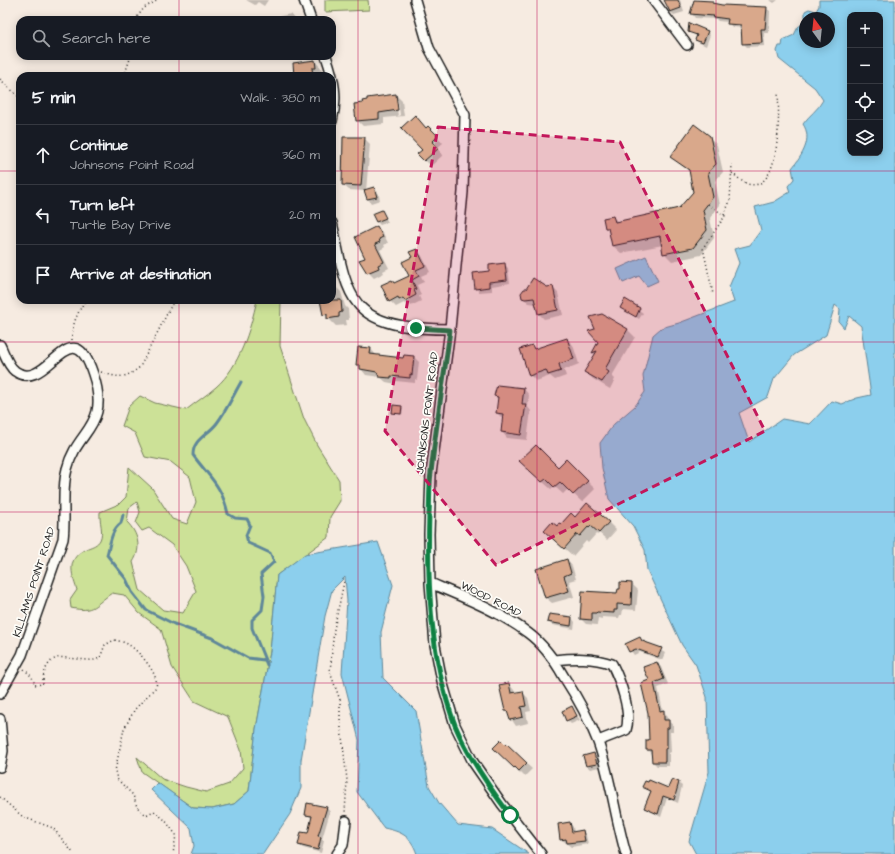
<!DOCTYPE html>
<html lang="en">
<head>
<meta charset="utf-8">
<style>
  :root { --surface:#171b24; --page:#242831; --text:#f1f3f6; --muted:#9ea1a6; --line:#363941 }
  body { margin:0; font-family:"Architects Daughter",sans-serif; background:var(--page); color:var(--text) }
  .controls { position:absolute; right:12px; top:12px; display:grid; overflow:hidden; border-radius:8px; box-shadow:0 2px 10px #0003 }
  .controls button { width:36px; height:36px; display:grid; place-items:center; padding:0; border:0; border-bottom:1px solid var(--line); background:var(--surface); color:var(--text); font:20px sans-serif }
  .compass { position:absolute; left:799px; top:12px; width:36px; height:36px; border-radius:50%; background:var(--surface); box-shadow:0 2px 10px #0003; rotate:345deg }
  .stop { position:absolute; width:12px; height:12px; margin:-9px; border:3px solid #0b8043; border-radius:50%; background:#fff }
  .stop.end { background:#0b8043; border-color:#fff; box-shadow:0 1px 4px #0008 }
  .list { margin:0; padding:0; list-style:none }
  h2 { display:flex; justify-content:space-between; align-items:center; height:52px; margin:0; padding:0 16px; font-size:17px }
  h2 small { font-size:13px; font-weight:400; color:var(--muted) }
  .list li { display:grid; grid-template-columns:26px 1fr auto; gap:12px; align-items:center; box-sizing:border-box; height:60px; padding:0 16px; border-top:1px solid var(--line) }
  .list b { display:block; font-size:15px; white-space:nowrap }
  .list p { margin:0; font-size:13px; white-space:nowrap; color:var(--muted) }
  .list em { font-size:13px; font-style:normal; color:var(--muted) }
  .icon { flex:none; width:22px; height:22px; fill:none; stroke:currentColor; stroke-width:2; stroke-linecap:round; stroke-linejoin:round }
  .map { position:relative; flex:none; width:895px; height:854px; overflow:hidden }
  .search { position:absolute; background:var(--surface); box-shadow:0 2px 10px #0003; left:16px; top:16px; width:320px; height:44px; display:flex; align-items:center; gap:10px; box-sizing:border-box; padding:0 14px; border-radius:12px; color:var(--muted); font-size:15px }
  .panel { position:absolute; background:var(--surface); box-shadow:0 2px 10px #0003; left:16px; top:72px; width:320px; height:232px; border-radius:12px }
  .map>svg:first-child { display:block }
  .green { fill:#cce197; stroke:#747e5a; fill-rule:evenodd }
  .water { fill:#8ccfed; stroke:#5f8799; fill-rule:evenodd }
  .shadow { fill:#0003; fill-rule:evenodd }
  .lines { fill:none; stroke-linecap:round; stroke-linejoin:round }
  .stream { stroke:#5f8799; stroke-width:3 }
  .building { fill:#d9a88b; stroke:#1c1c1c }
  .street-casing { stroke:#1c1c1c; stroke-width:12 }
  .path { stroke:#1c1c1c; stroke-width:1.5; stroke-dasharray:1 3; stroke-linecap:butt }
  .street { stroke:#fdfcf7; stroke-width:9 }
  .route { stroke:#0b8043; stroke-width:5 }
  .marked { fill:#c2185b; fill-opacity:0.2; stroke:#c2185b; stroke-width:3; stroke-dasharray:8 5; stroke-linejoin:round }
  .grid { fill:none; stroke:#c2185b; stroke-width:1; stroke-opacity:0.55 }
  .labels { text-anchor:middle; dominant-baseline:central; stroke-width:3.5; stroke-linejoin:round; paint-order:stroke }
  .street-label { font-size:11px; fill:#1c1c1c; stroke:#fdfcf7 }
</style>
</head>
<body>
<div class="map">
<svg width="895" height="854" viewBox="0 0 895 854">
  <rect width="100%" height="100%" fill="#f6ebe1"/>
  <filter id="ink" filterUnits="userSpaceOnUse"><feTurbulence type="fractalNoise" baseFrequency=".025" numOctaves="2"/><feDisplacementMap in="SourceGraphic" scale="8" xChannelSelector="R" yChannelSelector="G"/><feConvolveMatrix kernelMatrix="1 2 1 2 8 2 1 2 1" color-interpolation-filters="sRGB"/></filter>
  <g filter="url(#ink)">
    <!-- green -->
    <path class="green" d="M325,0H368L369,10L325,12Z
      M257,300H281L280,346L304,419L317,445L339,480L340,501L330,517L329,537L277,575L270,652L256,729L249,791L234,804L212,809L193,808L142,772L137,757L162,779L186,787L206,792L229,784L243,768L241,750L228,717L194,701L172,667L161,629L139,613L124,595L112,593C94,605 94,613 71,608L70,600L77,590C71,572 66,558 88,548C93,546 97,545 100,540C104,532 99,521 100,512L119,504L126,497L129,467L152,488L172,519L187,524L196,502L190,477L171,462L145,457L135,433L122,426L129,406L140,396L155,403L186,410C196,402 207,395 216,387C240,366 250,330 257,300ZM137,502L140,512L136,523L142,531L149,528L172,545L186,566L196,591L183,613L163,610L140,590L133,562C142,548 138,533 127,522L129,508Z"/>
    <!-- water -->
    <path class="water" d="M819,0H895V854H696L689,841L709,772L707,697L696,665L682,645L647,570L645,550L633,526L609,499L602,468L600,443L614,424L635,406L645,392L643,376L653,335L661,328L679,323L734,302L729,287L739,263L734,249L750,245L761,230L755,207L774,202L790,192L788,186L794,179L792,168C802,156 813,139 803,124C809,115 818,110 823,100L815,88L779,59L777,51L779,46H782L783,40L794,35L798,27L805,22V42H829V18H805V11L809,9L816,11L819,6ZM850,15H880V153H850ZM835,305L840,309L839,322L844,328L849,316L861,326L871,395L857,398L842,404L832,401L810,424L782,419L749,442L739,413L768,397L774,379L794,355L826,335Z
      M646,256L658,281L647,286L639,276L623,283L617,269Z
      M378,542L393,585L381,632L383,678L416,711L429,786L439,803L458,825L492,829L529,854H417C411,836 402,832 384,828L357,792L359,740L342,673L347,601L345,577L332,590L325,616L301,760V788L290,814L263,854H191L194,846L191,828L151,790L158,783L193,808L212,809L234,804L249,791L256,729L270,652L277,575L305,554Z"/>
    <!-- shadow -->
    <path class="shadow" d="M246,0H268L264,6L258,2L255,5Z
      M666,0H680L684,12L674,15L670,12Z
      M696,0H705L714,4L740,8H766L770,11L769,33H764L765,46L747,47L743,43L742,28L732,27L728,22L718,21L716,19L695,18L692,14Z
      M770,0H778L774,3Z
      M291,14L296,20H272L271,18Z
      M689,31H706L710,35L706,46L700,43L696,40L698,37Z
      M315,61L322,69L323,76H295Z
      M396,95L402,101L404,116L384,118V124L363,126L357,120ZM396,100H398L400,115L398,116Z
      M426,129L434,133L443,143L437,148L443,155L431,166L419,154L423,150Z
      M709,137L717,145L723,172L715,181L720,205L710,218L714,238L701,255L672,261L664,253L663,245L621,253L613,246L610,232L606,228L613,217L618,222L680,209L694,192L690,172L671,157Z
      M364,138L370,144L366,191L374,189L378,192L380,200L371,203L368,199L365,191L349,190L343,185Z
      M381,211L388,222L380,225L377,222Z
      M377,228L383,233L388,243L384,245L385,247L380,250L389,268L383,271L384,273L374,278L365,269L366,258Z
      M417,250L422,256L430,272L421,276L424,282L417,285L421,295L419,296L421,301L411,306L409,303L406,305L404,303L396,307L390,301L395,284L410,277Z
      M332,263L336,267L337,288L341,292L345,306L348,309L349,320H346L347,325L336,326L324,314L321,300H332Z
      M504,264L508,268L510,283L492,286V291L479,292L476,288L491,272Z
      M552,287L558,293L563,315L544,319L538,313L536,304L529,303L523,298Z
      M625,300L643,313L639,319L621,307Z
      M628,330L635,337L612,376L615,379L610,389L593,379L586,372L595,355L593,353L599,342Z
      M567,339L573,345L579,364L564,370L566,376L555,380L550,376L536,381L530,375L532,346L536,349Z
      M371,349L376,355L404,359L414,357L419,362L417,380L415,379V383L396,381V384L386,382L380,377L366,375L357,364Z
      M524,389L529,395L528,407L531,411L527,440L507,438L502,432L503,419L497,413L499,400L495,396Z
      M401,407L403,408L402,415L393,412Z
      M566,460L595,489L582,502L568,489L563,494L554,486L551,489L528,469H558Z
      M576,518L608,522L616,530L607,540L599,533L598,535L596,534L588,543L586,541L573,556L545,531L562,526Z
      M567,560L572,566L576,579L569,581L574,597L552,603L546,598L537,569Z
      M621,583L632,584L638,590L636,610L623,609L622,615H620L619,618L602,617V619L598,618L597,625L586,624L581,619L618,594L621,590Z
      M572,618L575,622L574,629L552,625L548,622Z
      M640,638L665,653L662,660L640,652L634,655L626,644Z
      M657,663L661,667L668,684L658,688L663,711L668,716V721L673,725V732H670L671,752L669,753V766H657L653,762L652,754L647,750L650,741V681Z
      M509,684L514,690L515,693L522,692L528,698L531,711L526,712L528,723L516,726L506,711Z
      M572,707L580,720L571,724L567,720Z
      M506,745L532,769L525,776L521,772L520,773L495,748Z
      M594,755L597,758L600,767L590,769L587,766Z
      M678,783L682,786L678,803L667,798L661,817L645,808L651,792L643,787L669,789Z
      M327,808L330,812L322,839L324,841L321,853L303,848L299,845L309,835L313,819L306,814Z
      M570,823L573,827L574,833L583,831L586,835L588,844L571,847L561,839Z"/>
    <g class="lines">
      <!-- stream -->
      <path class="stream" d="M241,382C233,396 226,411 217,423C208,435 193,439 193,455C209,477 222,485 228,514L235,518L247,519L250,525L246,535L248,543L270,553L274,562L261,574L264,596L262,610L252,620V628L267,665
        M123,515L121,523C111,530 110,545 107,555L126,579L132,592L146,610L174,624L212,638L248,658L264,660"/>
    </g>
    <!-- building -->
    <path class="building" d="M664,0H678L681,8L670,12Z
      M694,0L712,1V3L722,5L767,7L765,29H761L762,43L742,44L741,25L727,24L728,19L713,17L714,16L690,14Z
      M689,23L708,31L703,43L695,40L697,35L688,32Z
      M315,60L316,68H312L313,76H294L293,63Z
      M396,94L398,110L379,113V119L356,121L354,104L363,103L362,101L367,100V98Z
      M415,115L426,128L428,126L438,136L432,142L439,148L424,161L417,154L422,150L401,128Z
      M694,124L710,136L716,164L708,173L713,197L703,210L707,230L693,248L663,254L660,236L612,246L608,228H605L603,218L613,216L615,222L679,208L693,192L689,170L670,157Z
      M343,137H365L361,186L342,185Z
      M374,187L377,197L367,199L364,190Z
      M382,210L386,218L376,222L372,214Z
      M377,226L383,237L379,239L380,242L375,244L384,262L378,265L379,268L367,273L359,260L365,258L355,237Z
      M417,249L425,266L416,270L419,276L412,280L416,289L414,290L416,295L405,301L403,298L399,300L398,297L389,302L381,285L392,280L394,283L409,276L402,262L412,257L409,252Z
      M505,263L507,280L489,282V287L475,289L473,273L489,271V265Z
      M533,278L547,287L553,286L558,310L538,314L534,298L525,299L522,298L521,293L524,289H526Z
      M625,299L640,308L636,317L620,308Z
      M320,300H341L342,312L339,313V317L327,319V314L323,315Z
      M602,314L628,329L605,369L609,372L602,382L584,372L597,351L592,353L598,342L588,331L595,329L590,317Z
      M567,338L574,359L559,364L561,371L548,375L546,370L529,376L520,349L532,345L534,349Z
      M358,347L371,348L370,354L403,358L404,355L414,356L412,375L410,374V378L391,376V378L379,377L377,372L360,369V365H356Z
      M497,385L524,388L522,404H526L521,435L501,432L503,414L496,413L498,397L494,396Z
      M393,405L402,406L401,414L392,413Z
      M536,445L558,467L566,459L588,481L573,495L560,482L554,487L546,479L542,482L519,461Z
      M587,503L609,522L599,533L591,526L589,528L588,527L580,536L577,534L564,549L544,531L552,522L557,526L559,523L561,524L571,513L575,517Z
      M567,559L571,573L564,576L569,591L545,598L536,569Z
      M620,582L632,583L631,605L617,604V610H614V613L597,612L596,613H592V620L580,619L582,591L617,593L618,589H620Z
      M549,614L572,617L571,626L547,622Z
      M640,637L642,641L662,648L658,657L636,649L629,652L625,644Z
      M657,662L664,679L654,683L660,711L664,710V720H669V728H667V748L665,749V762H652L651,750H646V740H649L648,713L641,683L649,680L643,667Z
      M509,683L511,693L523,691L526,706L521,707L523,717L510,720L507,711H505L499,685Z
      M572,706L577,716L566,721L562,711Z
      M501,740L505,744L506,743L527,763L519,771L515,767L514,768L493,748Z
      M594,753L597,764L586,766L583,756Z
      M672,779L679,782L674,800L663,796L658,814L644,808L651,791L642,787L645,781L648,782L649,780L668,788Z
      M307,803L327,807L318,836L321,837L318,850L298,845L301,832L308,833L312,816L305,815Z
      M570,822L572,832L583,830L585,841L567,843L566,839L560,840L558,824Z"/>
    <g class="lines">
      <!-- street casing -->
      <g class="street-casing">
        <path id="street" d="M304,0L311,20
          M415,0L429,48L465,115L463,192L450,329L431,474L429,534L430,583L435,645L442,681L455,725L473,762L502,804L541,854
          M653,0L687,45
          M326,56C334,79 338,97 332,121
          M332,223C338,247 342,285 358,304C377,328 422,329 450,329
          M0,345C4,353 8,366 15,371C47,395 71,307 93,374C111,427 77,429 67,469C61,490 66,516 63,539L22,655L0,694
          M430,583C463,597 499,611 528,633C543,644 555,661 564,677C577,697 589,719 598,742C611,778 615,817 626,854
          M554,660C575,658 592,657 612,664C620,680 632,712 626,730L598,741
          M0,719L3,751L0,767
          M337,854L343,845L346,821"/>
      </g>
      <!-- path -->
      <path class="path" d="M135,20L144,8L158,0
        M124,76L131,56
        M0,79L20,98
        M732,173C737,177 742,182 748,184C782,194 779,110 778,92
        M708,204L725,216L703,248L713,294
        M724,215L730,201L732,164
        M72,340C72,324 77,313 86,300
        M101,372C119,378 125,379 140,367L174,300
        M344,582L334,629L330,672L340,700V719L347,780L345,813
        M24,669L32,677L35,685L43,684C42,675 47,661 57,658C63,656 85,661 94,660L100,658L105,645L114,640C119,641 125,642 129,645C139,651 160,675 156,687L135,709L124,729L115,771L117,779L133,795L137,807L146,815L154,811L165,820L176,835L173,854
        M0,797L23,817L53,828L74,854"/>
      <!-- street -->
      <use href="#street" class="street"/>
    </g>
  </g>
  <g class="lines" filter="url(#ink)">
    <!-- route -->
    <path class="route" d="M416,328L450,330C444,378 436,425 431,473C429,486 430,500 429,513C427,582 430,659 455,725C468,757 489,787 510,815"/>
  </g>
  <!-- marked area -->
  <path class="marked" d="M438,127L620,142L765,431L496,565L385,431Z"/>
  <!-- grid -->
  <path class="grid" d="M179,0V20M358,0V854M537,0V854M716,0V854M179,56V76M0,171H20M332,171H895M179,300V854M0,342H895M0,512H895M0,683H895"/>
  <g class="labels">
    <!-- street labels -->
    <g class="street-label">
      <text transform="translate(427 413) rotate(-83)">JOHNSONS POINT ROAD</text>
      <text transform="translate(34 582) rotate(-72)">KILLAMS POINT ROAD</text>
      <text transform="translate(491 599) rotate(27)">WOOD ROAD</text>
    </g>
  </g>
</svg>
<div class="controls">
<button>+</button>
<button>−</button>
<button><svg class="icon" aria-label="locate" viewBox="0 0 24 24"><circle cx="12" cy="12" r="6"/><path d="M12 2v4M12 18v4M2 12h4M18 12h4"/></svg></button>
<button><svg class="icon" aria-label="layers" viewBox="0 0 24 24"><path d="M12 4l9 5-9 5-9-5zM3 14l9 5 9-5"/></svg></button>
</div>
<svg class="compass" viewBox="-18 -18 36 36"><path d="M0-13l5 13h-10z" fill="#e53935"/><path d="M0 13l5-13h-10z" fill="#9ea1a6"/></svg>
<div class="stop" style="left:510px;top:815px"></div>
<div class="stop end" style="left:416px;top:328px"></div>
<div class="search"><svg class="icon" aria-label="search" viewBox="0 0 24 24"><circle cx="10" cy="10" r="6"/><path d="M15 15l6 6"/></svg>Search here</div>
<section class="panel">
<h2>5 min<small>Walk · 380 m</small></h2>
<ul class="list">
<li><svg class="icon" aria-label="ahead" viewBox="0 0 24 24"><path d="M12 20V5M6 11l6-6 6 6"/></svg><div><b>Continue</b><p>Johnsons Point Road</p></div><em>360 m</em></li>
<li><svg class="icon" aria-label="left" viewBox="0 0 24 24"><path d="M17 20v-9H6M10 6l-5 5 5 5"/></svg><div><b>Turn left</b><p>Turtle Bay Drive</p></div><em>20 m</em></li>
<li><svg class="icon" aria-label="arrive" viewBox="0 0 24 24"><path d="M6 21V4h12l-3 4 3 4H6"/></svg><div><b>Arrive at destination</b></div></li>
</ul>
</section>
</div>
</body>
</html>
